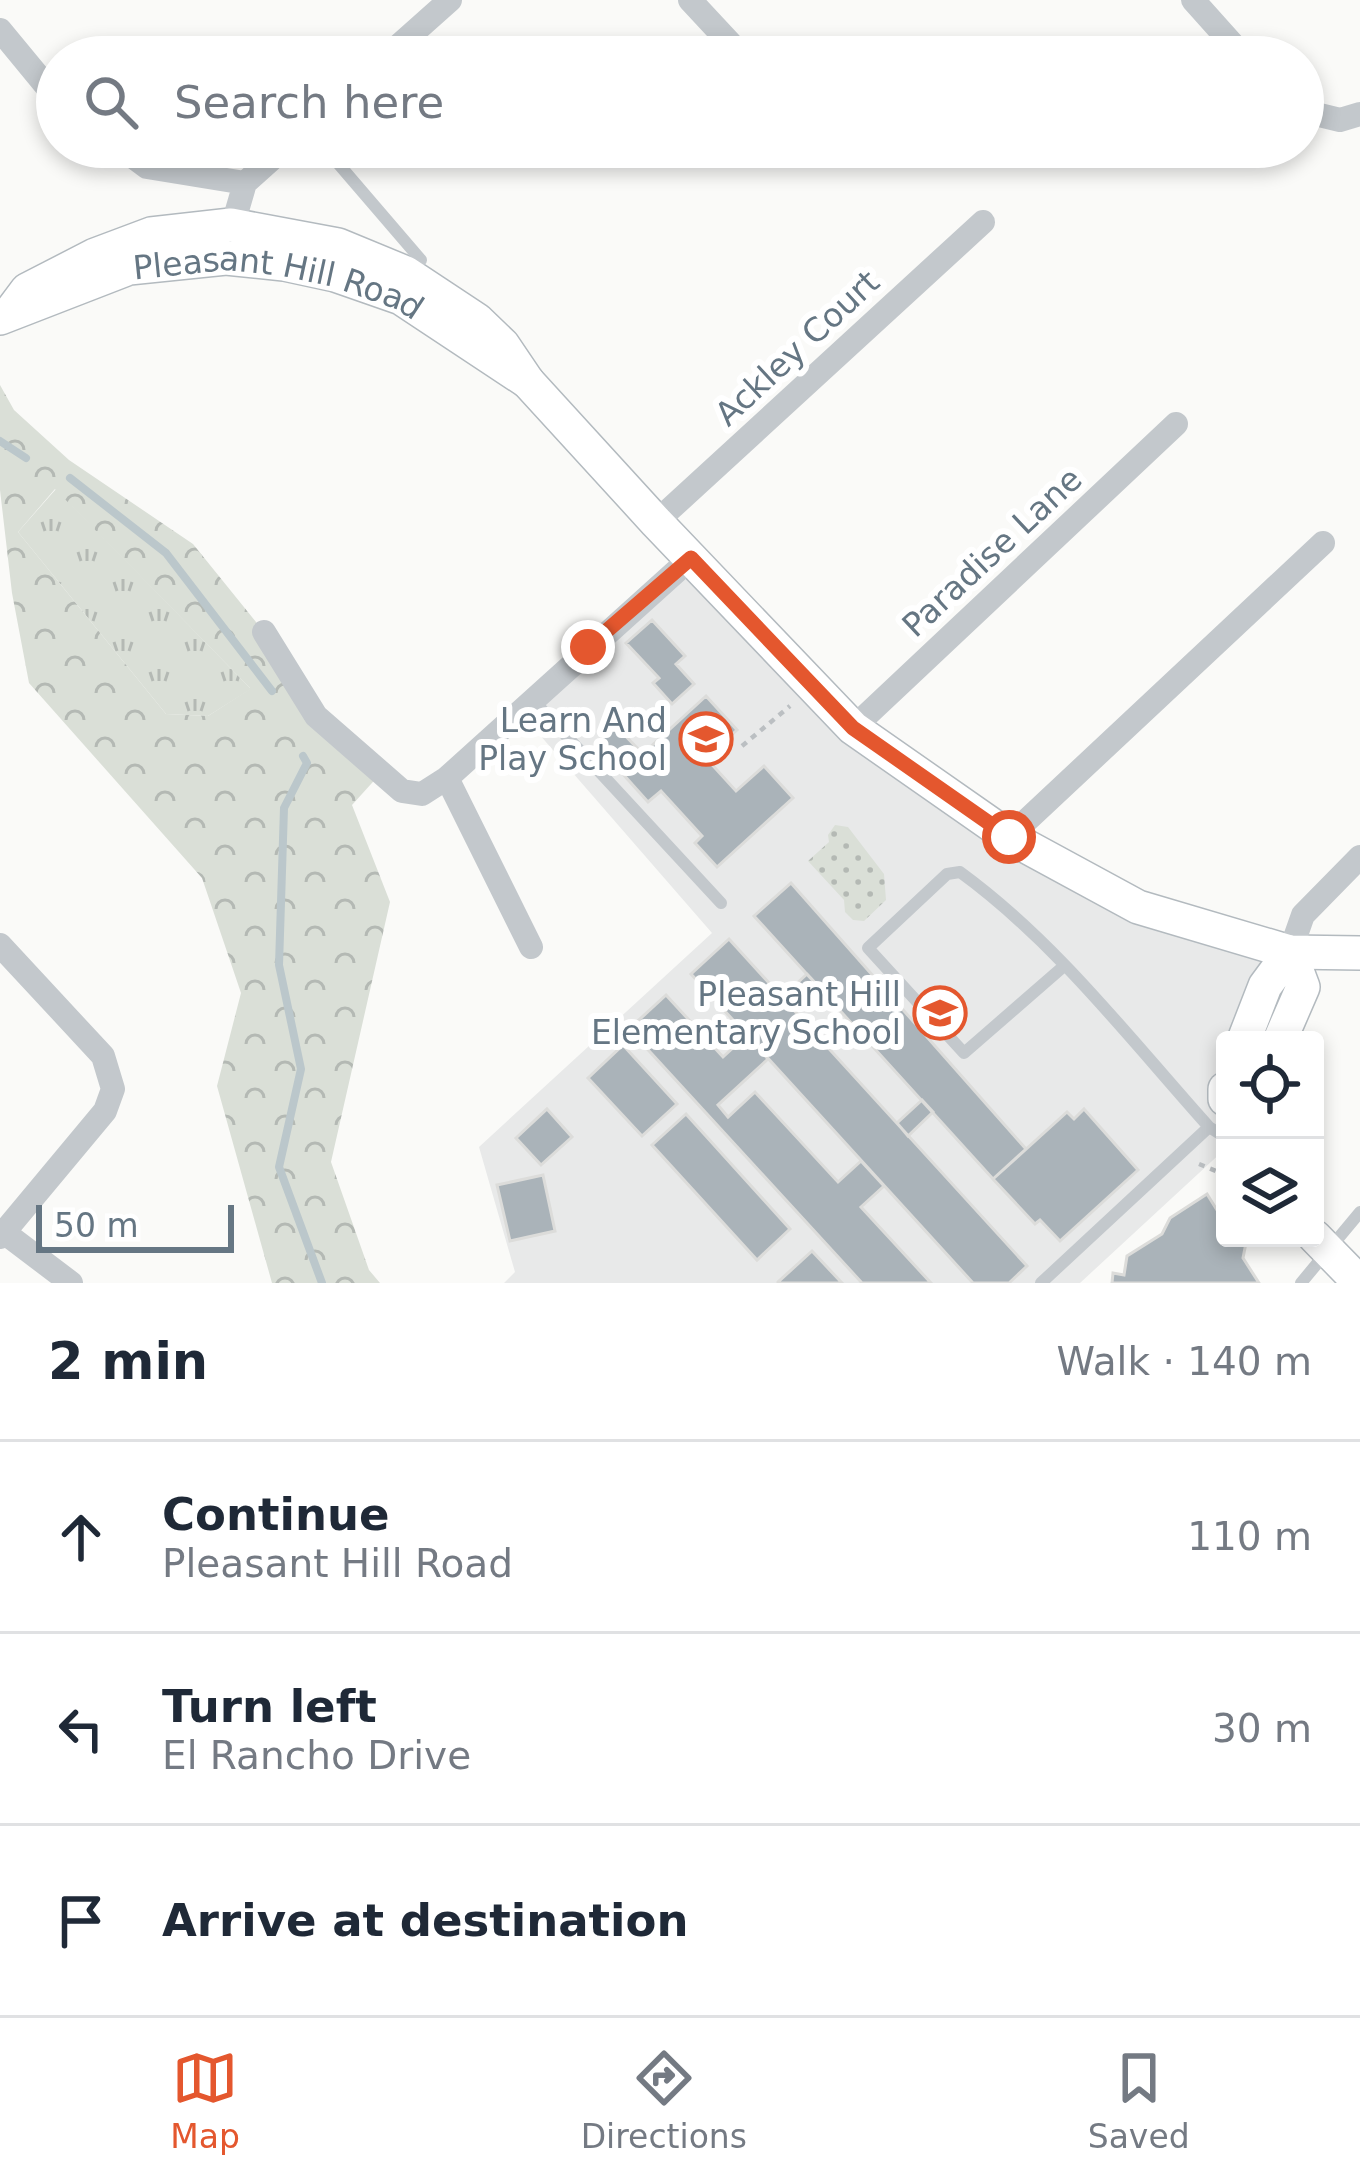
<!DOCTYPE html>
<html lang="en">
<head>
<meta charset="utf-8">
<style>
  :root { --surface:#fff; --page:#f2f2f3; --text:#1f2937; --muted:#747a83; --line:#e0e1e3; --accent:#e4572e }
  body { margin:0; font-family:"DejaVu Sans",sans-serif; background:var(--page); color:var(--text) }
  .controls { position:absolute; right:36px; bottom:36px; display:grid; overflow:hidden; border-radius:12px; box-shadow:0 6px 18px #0003 }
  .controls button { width:108px; height:108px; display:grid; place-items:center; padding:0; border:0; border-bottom:3px solid var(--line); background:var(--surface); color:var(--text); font:60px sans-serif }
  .scale { position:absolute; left:36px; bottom:30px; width:198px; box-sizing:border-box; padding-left:12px; border:6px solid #657683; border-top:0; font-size:33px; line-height:42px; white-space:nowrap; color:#657683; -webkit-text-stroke:9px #fff; paint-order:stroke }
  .stop { position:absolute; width:36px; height:36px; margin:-27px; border:9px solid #e4572e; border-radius:50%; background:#fff }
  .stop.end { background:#e4572e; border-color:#fff; box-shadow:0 3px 12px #0008 }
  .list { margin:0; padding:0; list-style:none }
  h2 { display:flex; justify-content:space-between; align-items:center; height:156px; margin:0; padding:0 48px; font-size:51px }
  h2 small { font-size:39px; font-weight:400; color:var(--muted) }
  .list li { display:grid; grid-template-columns:78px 1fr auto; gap:36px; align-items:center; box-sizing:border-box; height:192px; padding:0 48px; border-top:3px solid var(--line) }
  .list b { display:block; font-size:45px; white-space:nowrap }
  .list p { margin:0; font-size:39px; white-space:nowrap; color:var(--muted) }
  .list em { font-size:39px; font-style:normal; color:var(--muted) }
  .icon { flex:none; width:66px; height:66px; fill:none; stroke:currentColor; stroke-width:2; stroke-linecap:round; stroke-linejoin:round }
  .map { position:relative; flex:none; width:1360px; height:1283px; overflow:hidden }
  .search { position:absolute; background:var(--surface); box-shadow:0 6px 18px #0003; left:36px; right:36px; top:36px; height:132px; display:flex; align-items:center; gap:30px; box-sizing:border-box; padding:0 42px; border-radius:66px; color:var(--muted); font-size:45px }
  .sheet { height:732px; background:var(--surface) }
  nav { display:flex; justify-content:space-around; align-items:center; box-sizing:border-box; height:168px; border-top:3px solid var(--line); background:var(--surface); font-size:33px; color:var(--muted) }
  nav a { display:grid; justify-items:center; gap:6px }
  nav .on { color:var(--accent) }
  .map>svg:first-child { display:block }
  .built { fill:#e8e9e9 }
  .grass { fill:url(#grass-tufts) }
  .forest { fill:url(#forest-crowns); fill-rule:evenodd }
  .park { fill:url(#park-dots) }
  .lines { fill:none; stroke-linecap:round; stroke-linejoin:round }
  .stream { stroke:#bbc7cb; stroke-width:8 }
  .building { fill:#aab3b9; stroke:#dcdcda; stroke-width:3 }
  .secondary-casing { stroke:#b3babf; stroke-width:36 }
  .path { stroke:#bbbfc2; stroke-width:4.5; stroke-dasharray:6 6; stroke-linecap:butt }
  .lane { stroke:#c3c8cc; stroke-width:12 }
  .street { stroke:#c3c8cc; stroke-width:24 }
  .secondary { stroke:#fff; stroke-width:33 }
  .route { stroke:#e4572e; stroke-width:15 }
  .labels { text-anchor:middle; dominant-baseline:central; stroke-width:12; stroke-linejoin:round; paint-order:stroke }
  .street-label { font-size:33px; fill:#657683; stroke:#fff }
  .poi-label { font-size:33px; fill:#657683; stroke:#fff; text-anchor:end }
</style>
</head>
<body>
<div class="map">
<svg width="1360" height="1283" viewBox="0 0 1360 1283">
  <defs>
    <pattern id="grass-tufts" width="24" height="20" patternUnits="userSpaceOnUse" patternTransform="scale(3)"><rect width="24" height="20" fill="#dadfd7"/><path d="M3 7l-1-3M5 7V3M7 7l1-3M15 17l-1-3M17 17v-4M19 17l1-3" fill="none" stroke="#b4b9b4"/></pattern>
    <pattern id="forest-crowns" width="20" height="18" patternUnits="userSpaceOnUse" patternTransform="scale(3)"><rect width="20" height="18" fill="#dadfd7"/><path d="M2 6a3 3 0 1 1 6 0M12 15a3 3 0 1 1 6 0" fill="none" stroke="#b4b9b4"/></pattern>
    <pattern id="park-dots" width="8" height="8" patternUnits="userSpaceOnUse" patternTransform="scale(3)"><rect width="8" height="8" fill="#dadfd7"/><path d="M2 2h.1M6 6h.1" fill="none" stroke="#b4b9b4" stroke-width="1.8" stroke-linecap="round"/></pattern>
  </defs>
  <rect width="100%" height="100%" fill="#fafaf8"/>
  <!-- built -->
  <path class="built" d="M693,565L758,628L1009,837L1290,952L1244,1040H1225V1149L1080,1283H504L515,1272L479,1147L712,933L519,711Z"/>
  <!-- grass -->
  <path class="grass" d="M56,489L251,689L208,716L166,714L18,532Z"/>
  <!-- forest -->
  <path class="forest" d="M0,385L14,410L69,460L193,544L264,632L316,716L381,773L352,805L390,902L331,1162L369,1270L380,1283H272L217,1086L241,993L202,878L29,683L12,593L0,490ZM55,489L250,688V689L208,716L166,714L18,532Z"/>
  <!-- park -->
  <path class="park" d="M835,825L848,827L884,874L886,900L864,921L853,920L845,912L844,900L808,861L829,842L828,835Z"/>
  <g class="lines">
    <!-- stream -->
    <path class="stream" d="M0,441L26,458
      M70,478L166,553L272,691
      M303,756L307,763L284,808L279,965L301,1069L279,1167L322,1283"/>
  </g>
  <!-- building -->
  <path class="building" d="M652,620L685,656L676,664L694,684L672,704L653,683L659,678L626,643Z
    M706,696L737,730L706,758L736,791L764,766L793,798L717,867L695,843L702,836L661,791L648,802L622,773Z
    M616,726L639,750L616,772L593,747Z
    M791,883L1026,1149L993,1179L754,916Z
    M729,939L1027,1266L1009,1283H973L691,974Z
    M807,974L819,987L794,1010L782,997Z
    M666,995L723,1057L747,1035L768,1059L718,1105L728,1117L755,1092L838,1182L861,1161L884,1186L861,1207L931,1283H862L629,1029Z
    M623,1045L677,1104L642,1136L588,1078Z
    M922,1100L933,1112L908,1136L897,1123Z
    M547,1109L572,1137L541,1165L516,1138Z
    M1084,1109L1138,1170L1060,1241L1040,1220L1035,1224L993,1179L1067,1112L1074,1119Z
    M686,1114L790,1229L757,1260L652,1145Z
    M543,1175L555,1231L510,1241L497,1185Z
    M1207,1194L1225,1223V1238H1247L1243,1258L1259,1283H1112L1113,1273L1124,1275L1127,1256L1162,1234L1170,1218Z
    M812,1251L842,1283H778V1282Z"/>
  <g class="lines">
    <!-- secondary casing -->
    <g class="secondary-casing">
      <g id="secondary">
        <path id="s1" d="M0,318L129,268L226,258L284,264L335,275L401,298L528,382L503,345L477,320L406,273L338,245L231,225L151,234L95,255L27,290L12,310"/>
        <path d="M528,382L656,522L853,728L1009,837L1138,907L1290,952L1360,953"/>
        <path d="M1244,1040L1265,986L1290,952"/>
        <path d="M1280,1040L1303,987L1290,952"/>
        <path d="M1225,1089V1099"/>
        <path d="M1315,1237L1360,1283"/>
      </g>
    </g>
    <!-- path -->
    <path class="path" d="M742,746L790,706
      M1199,1164L1221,1173"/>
    <!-- lane -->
    <path class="lane" d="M324,147L421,260
      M534,701L721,903
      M1064,966L964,1053L868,948L947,874L960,872C1056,942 1130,1039 1209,1127L1225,1137
      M1041,1283L1209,1127
      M1301,1283L1360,1212"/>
    <!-- street -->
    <path class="street" d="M690,0L743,57
      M1193,0L1244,57
      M0,30L57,99
      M386,57L450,0
      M1303,111L1340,120L1360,114
      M120,147L147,167L245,183
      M229,238L245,183L285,147
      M656,522L983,222
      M264,632L316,716L402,791L422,794L447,778L531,947
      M853,728L1176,424
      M447,778L691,558
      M1009,837L1323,543
      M0,945L103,1056L113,1089L105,1111L0,1237
      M1290,952L1303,915L1360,857
      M5,1233L71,1283"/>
    <!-- secondary -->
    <use href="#secondary" class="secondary"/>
  </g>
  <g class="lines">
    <!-- route -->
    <path class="route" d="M588,647L691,558L853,728L1009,837"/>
  </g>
  <!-- icons -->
  <defs>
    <g id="school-ring" transform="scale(2.7)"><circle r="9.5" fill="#fff" stroke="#e4572e" stroke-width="1.5"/><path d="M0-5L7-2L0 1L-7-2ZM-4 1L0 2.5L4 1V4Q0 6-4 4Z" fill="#e4572e"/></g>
  </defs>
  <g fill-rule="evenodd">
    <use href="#school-ring" x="706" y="739"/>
    <use href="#school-ring" x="940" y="1013"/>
  </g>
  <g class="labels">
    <!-- street labels -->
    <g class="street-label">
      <text stroke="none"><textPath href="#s1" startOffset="291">Pleasant Hill Road</textPath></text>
      <text transform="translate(797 348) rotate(-43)">Ackley Court</text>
      <text transform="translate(992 552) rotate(-43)">Paradise Lane</text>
    </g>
    <!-- poi labels -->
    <g class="poi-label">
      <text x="667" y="720">Learn And<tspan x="667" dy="38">Play School</tspan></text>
      <text x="901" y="994">Pleasant Hill<tspan x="901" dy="38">Elementary School</tspan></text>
    </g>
  </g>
</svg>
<div class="controls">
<button><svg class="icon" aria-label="locate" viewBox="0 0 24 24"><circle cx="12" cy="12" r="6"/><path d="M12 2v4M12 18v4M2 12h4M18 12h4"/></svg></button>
<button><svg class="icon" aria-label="layers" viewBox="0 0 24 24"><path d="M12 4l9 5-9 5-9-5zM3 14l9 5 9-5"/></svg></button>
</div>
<div class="scale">50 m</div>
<div class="stop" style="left:1009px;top:837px"></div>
<div class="stop end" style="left:588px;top:647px"></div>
<div class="search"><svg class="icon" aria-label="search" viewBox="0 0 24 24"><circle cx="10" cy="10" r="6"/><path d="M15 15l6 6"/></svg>Search here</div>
</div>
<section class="sheet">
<h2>2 min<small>Walk · 140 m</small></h2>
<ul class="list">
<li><svg class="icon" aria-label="ahead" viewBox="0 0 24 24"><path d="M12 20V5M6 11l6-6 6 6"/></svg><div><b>Continue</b><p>Pleasant Hill Road</p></div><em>110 m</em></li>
<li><svg class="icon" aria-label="left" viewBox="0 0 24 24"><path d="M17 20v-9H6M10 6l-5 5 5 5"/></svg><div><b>Turn left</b><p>El Rancho Drive</p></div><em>30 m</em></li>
<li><svg class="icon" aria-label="arrive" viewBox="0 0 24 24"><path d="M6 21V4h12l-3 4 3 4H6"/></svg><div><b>Arrive at destination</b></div></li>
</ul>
</section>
<nav>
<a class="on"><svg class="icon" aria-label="map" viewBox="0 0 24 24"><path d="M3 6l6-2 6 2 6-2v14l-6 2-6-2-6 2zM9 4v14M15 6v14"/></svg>Map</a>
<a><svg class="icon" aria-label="directions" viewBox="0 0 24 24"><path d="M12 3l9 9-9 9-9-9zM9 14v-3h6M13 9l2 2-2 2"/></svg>Directions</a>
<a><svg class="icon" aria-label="saved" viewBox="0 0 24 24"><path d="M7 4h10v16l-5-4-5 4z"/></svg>Saved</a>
</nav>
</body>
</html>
